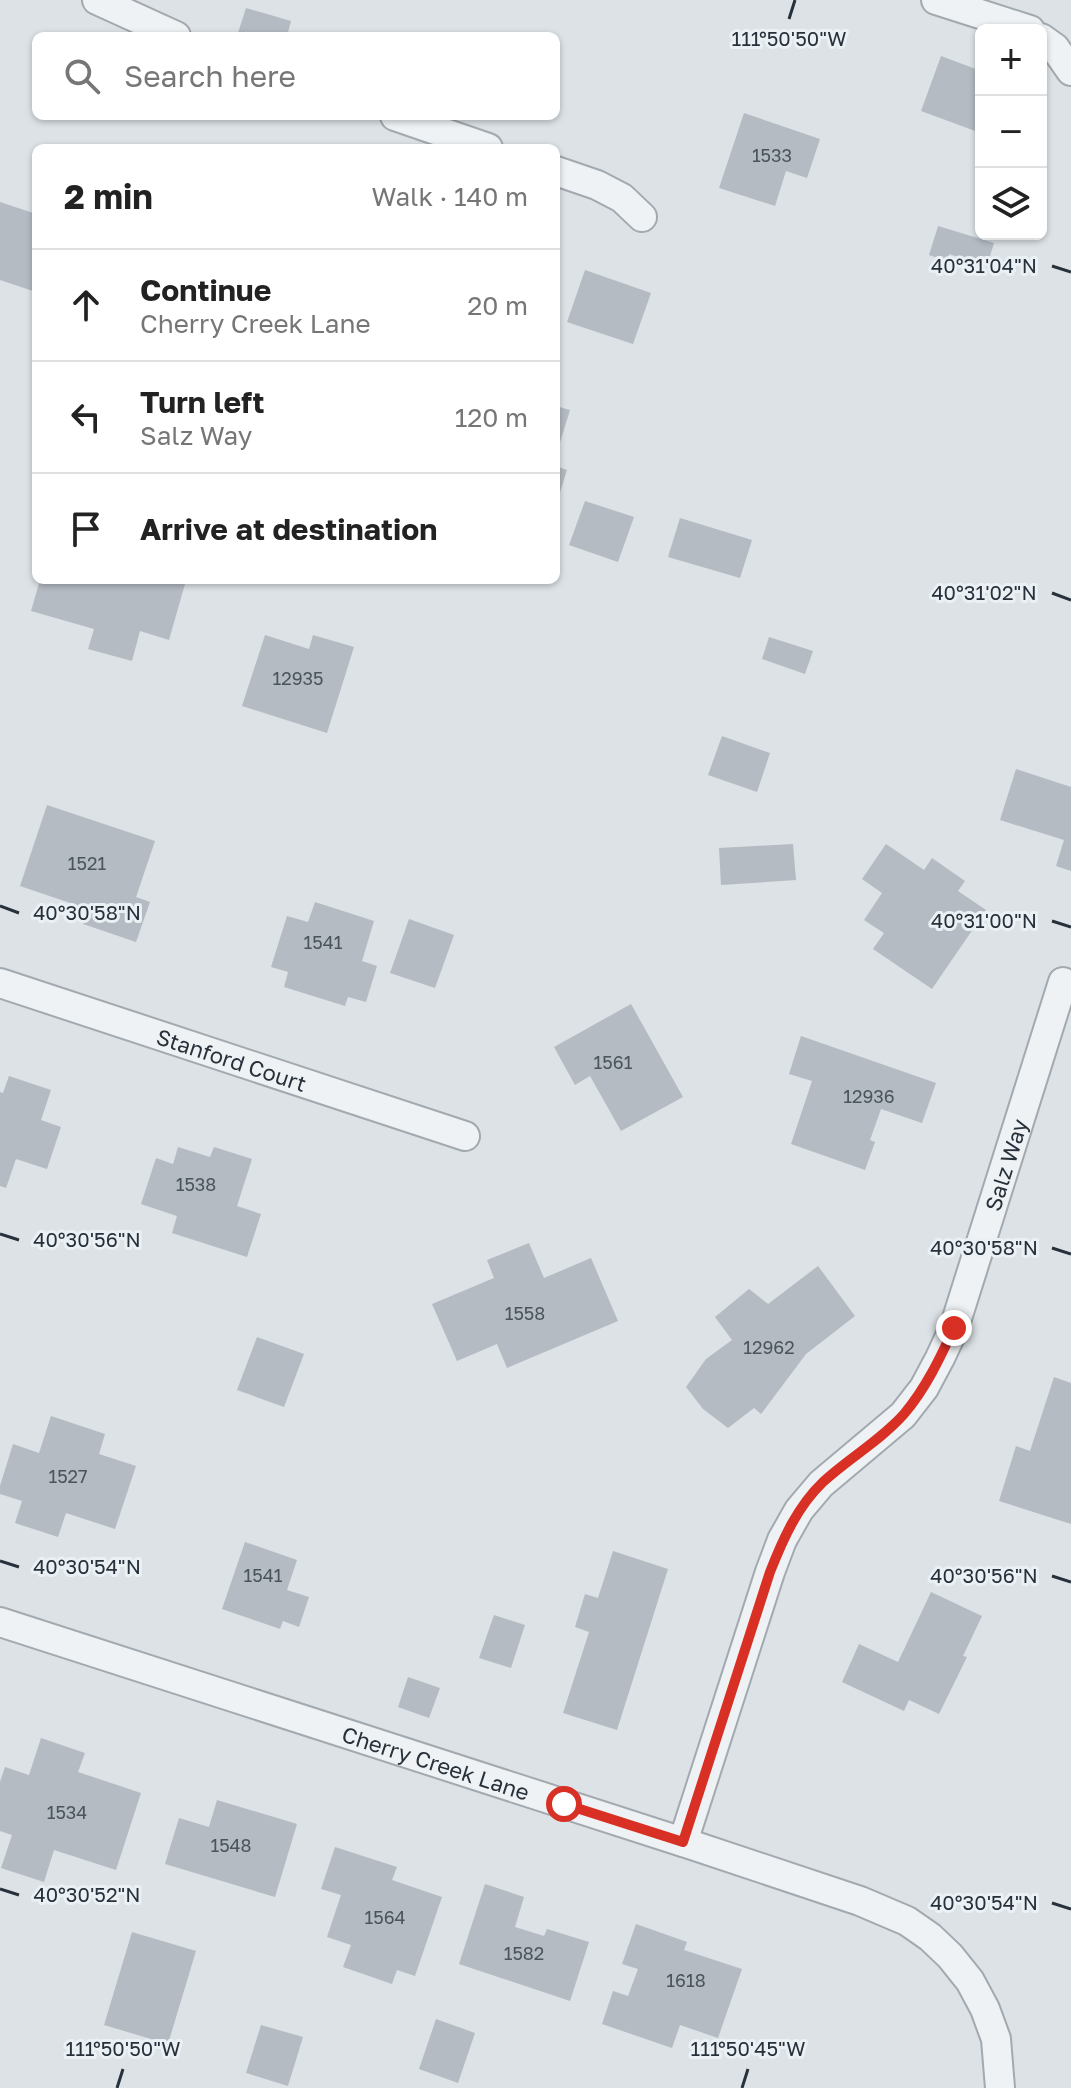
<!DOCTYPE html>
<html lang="en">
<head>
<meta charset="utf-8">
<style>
  :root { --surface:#fff; --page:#f2f2f2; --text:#222; --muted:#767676; --line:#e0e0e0 }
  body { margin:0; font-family:"Golos Text",sans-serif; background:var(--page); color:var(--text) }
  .controls { position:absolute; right:24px; top:24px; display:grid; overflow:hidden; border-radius:12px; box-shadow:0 2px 6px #0004 }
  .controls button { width:72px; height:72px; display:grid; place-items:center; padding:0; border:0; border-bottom:2px solid var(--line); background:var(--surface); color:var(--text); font:40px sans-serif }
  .stop { position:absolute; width:24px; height:24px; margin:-18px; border:6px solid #d93025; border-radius:50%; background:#fff }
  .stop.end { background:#d93025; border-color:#fff; box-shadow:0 2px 8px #0008 }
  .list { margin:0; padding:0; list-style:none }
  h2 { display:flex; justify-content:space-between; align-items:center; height:104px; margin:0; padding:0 32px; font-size:34px }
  h2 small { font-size:26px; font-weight:400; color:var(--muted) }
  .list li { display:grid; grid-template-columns:52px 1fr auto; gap:24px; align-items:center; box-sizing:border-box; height:112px; padding:0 32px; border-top:2px solid var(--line) }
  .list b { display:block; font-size:30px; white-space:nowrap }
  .list p { margin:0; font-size:26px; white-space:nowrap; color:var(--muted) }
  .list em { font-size:26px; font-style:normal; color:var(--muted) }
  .icon { flex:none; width:44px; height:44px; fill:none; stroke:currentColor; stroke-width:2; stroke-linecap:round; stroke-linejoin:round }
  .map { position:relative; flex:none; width:1071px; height:2088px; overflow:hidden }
  .search { position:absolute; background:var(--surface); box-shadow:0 2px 6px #0004; left:32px; top:32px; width:528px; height:88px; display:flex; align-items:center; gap:20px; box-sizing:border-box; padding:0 28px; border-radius:12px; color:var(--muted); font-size:30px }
  .panel { position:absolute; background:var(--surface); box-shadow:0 2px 6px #0004; left:32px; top:144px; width:528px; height:440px; border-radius:12px }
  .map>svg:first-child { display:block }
  .building { fill:#b4bbc2 }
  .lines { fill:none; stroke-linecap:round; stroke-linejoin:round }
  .street-casing { stroke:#a2a9af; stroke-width:32 }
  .street { stroke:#eff2f4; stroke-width:28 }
  .route { stroke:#d93025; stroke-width:10 }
  .ticks { fill:none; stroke:#27313b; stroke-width:3 }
  .labels { text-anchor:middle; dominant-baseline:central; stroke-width:6; stroke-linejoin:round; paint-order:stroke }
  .number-label { font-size:18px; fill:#4a545d }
  .street-label { font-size:22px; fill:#27313b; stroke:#ebf0f4 }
  .ticks-label { font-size:20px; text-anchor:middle; fill:#27313b; stroke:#ebf0f4; stroke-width:6; stroke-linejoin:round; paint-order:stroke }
</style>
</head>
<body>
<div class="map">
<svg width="1071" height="2088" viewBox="0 0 1071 2088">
  <rect width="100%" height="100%" fill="#dce2e6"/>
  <!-- building -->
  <path class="building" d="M246,8L291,21L287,36H237Z
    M941,56L981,71V124L978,132L921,111Z
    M744,113L820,139L807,178L786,171L775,206L719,188Z
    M0,202L36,214V292L0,280Z
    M938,226L994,243L987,266L949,254L947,261L929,255Z
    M585,270L651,293L633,344L567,322Z
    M556,406L570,410L557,452H556Z
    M556,466L567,470L557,502H556Z
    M585,501L634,517L618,562L569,545Z
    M680,518L752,540L740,578L668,557Z
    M40,580H173L185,584L169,640L140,631L132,661L88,649L94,629L31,611Z
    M265,635L309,649L313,635L354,647L327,733L242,706Z
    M769,637L813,651L805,674L762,659Z
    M722,736L770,753L757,792L708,775Z
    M1016,769L1071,787V871L1056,866L1064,840L1000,820Z
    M47,805L155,841L136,897L150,902L136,942L83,924L88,909L20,886Z
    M793,844L796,880L721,885L719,848Z
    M886,844L924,870L932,858L965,881L958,891L986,910L932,989L873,949L884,933L864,920L882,893L862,879Z
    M315,902L374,921L362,961L377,966L366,1002L348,997L345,1006L284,987L288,972L271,967L287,916L308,922Z
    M409,919L454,935L435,988L390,973Z
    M631,1004L683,1097L621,1131L590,1076L575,1085L554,1047Z
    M801,1036L936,1083L922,1123L881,1109L870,1140L875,1142L865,1170L791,1144L812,1081L789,1074Z
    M9,1076L51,1090L41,1120L61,1127L47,1169L16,1159L6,1188L0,1186V1092L3,1093Z
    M178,1147L210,1157L214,1147L252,1159L237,1206L261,1214L247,1257L172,1233L177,1216L141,1204L156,1158L173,1164Z
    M529,1243L544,1278L591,1258L618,1321L507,1368L497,1344L457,1361L432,1304L494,1278L487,1260Z
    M818,1266L855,1316L806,1354L761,1414L754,1408L728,1428L703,1409L686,1387L706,1359L732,1340L715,1317L749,1289L768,1304Z
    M257,1337L304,1354L284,1407L237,1390Z
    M1054,1377L1071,1383V1524L999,1501L1016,1446L1030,1451Z
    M51,1416L105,1434L99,1454L136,1466L115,1529L66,1513L58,1537L15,1523L22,1501L0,1494V1486L13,1444L39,1453Z
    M245,1542L297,1560L287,1590L309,1597L299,1627L283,1621L280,1629L222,1609Z
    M613,1551L668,1569L617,1730L563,1713L589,1632L575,1627L585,1594L598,1598Z
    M931,1592L982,1616L963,1656L967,1657L939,1714L909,1700L904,1711L842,1682L859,1644L898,1662Z
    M494,1615L525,1625L511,1668L479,1658Z
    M408,1677L440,1688L429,1718L398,1707Z
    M41,1738L85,1753L78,1772L141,1793L116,1870L54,1850L44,1882L1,1868L12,1835L0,1831V1782L5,1767L29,1775Z
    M217,1800L297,1824L275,1897L165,1864L179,1818L209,1827Z
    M335,1847L397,1867L392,1880L442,1897L415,1976L397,1970L392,1984L343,1967L351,1945L327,1937L341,1895L321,1889Z
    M485,1884L524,1897L515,1927L544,1936L547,1929L589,1942L570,2001L459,1964Z
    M636,1924L687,1942L684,1950L742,1969L718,2038L680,2025L672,2048L602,2024L613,1991L628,1996L638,1969L622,1964Z
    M132,1932L196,1951L168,2044L104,2025Z
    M436,2019L475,2033L458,2083L419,2069Z
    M261,2025L303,2037L288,2086L246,2073Z"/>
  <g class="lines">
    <!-- street casing -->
    <g class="street-casing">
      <g id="street">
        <path d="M97,0L176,36"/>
        <path d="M936,0L1030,30"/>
        <path d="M1041,38L1055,48L1071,71"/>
        <path d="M395,116L488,148"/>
        <path d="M556,171L597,185L622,198L642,217"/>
        <path id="s1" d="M0,983L465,1136"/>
        <path id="s2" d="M0,1622L692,1845L860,1901L907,1921L930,1937L950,1956L970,1981L985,2009L996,2039L1000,2088"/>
        <path id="s3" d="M683,1842L770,1572L782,1540L799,1510L821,1484L903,1415L924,1388L940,1358L954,1328L1063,982"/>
      </g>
    </g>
    <!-- street -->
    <use href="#street" class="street"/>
  </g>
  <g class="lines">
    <!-- route -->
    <path class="route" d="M564,1804L683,1842L770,1572C783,1539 797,1507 823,1482C849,1458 881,1440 904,1414C926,1388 940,1358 954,1328"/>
  </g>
  <!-- ticks -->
  <path class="ticks" d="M789,19L795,0M1052,266L1071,272M1052,593L1071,600M0,906L19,913M1052,921L1071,927M0,1234L19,1240M1052,1248L1071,1254M0,1561L19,1567M1052,1576L1071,1582M0,1889L19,1895M1052,1903L1071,1909M117,2088L123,2069M742,2088L748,2069"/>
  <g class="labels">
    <!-- number labels -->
    <g class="number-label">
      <text x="772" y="155">1533</text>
      <text x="298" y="678">12935</text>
      <text x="87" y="863">1521</text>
      <text x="323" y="942">1541</text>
      <text x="613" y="1062">1561</text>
      <text x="869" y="1096">12936</text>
      <text x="196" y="1184">1538</text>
      <text x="525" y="1313">1558</text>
      <text x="769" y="1347">12962</text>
      <text x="68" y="1476">1527</text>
      <text x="263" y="1575">1541</text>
      <text x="67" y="1812">1534</text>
      <text x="231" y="1845">1548</text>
      <text x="385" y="1917">1564</text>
      <text x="524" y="1953">1582</text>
      <text x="686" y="1980">1618</text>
    </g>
    <!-- street labels -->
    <g class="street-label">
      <text stroke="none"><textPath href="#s1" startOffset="244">Stanford Court</textPath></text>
      <text stroke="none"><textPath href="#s3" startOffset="766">Salz Way</textPath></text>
      <text stroke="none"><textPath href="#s2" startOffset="458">Cherry Creek Lane</textPath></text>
    </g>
  </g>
  <g class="ticks-label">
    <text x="789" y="46">111°50'50"W</text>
    <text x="984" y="273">40°31'04"N</text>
    <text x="984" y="600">40°31'02"N</text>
    <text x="87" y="920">40°30'58"N</text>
    <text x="984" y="928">40°31'00"N</text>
    <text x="87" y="1247">40°30'56"N</text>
    <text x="984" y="1255">40°30'58"N</text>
    <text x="87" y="1574">40°30'54"N</text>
    <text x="984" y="1583">40°30'56"N</text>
    <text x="87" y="1902">40°30'52"N</text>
    <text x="984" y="1910">40°30'54"N</text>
    <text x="123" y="2056">111°50'50"W</text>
    <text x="748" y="2056">111°50'45"W</text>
  </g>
</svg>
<div class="controls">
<button>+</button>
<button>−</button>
<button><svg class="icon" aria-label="layers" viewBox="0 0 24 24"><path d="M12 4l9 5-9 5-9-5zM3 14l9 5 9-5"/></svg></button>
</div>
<div class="stop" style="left:564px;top:1804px"></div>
<div class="stop end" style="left:954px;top:1328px"></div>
<div class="search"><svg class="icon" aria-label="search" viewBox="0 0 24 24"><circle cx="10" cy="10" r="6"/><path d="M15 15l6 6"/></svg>Search here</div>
<section class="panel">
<h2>2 min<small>Walk · 140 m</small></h2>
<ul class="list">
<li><svg class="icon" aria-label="ahead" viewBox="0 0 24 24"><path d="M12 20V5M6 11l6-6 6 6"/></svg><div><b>Continue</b><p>Cherry Creek Lane</p></div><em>20 m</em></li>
<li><svg class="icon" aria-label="left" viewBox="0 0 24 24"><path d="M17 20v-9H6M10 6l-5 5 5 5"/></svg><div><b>Turn left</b><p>Salz Way</p></div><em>120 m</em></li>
<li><svg class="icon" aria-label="arrive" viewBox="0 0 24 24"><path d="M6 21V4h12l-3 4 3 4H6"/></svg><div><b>Arrive at destination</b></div></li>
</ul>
</section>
</div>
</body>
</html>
